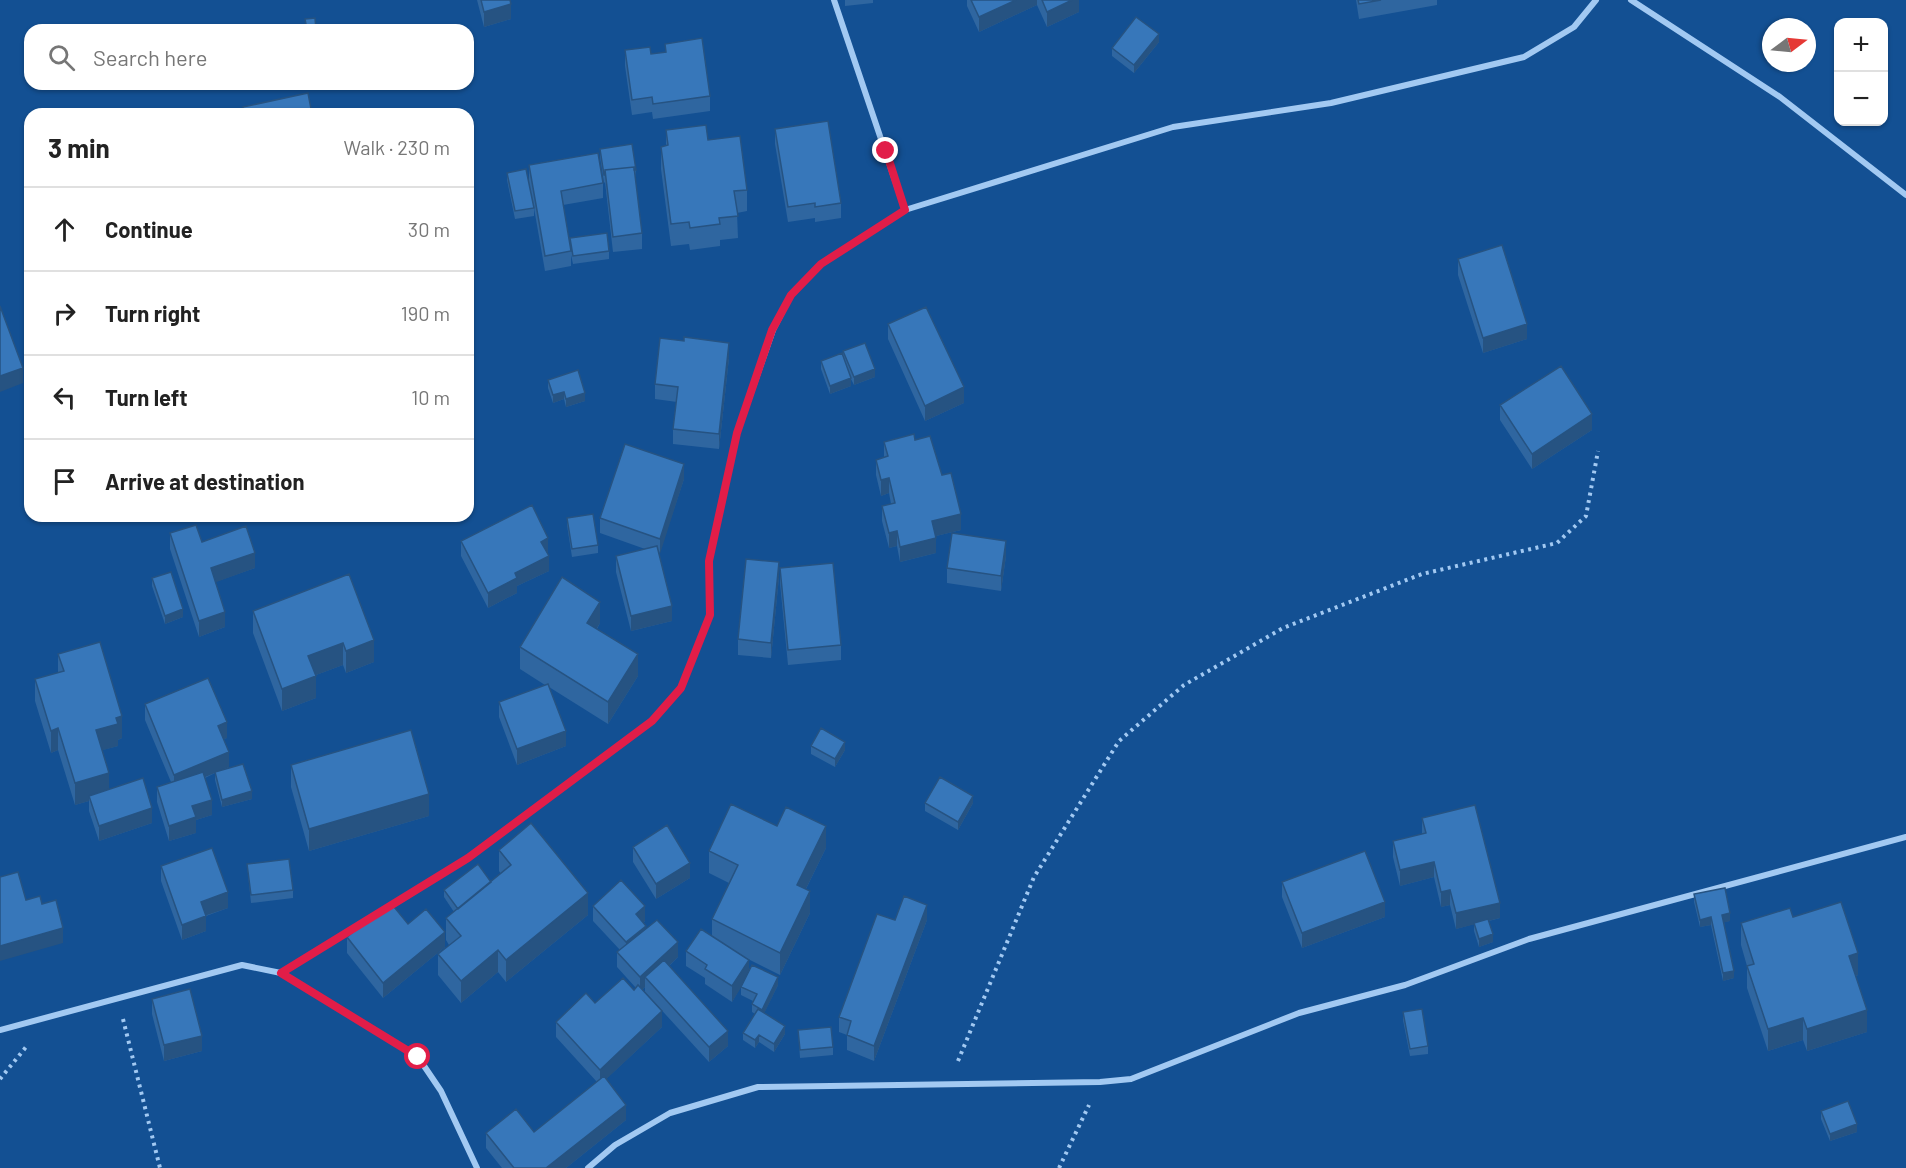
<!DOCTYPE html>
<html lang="en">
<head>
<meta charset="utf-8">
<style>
  :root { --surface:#fff; --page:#f6f6f6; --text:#222; --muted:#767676; --line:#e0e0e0 }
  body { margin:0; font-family:Barlow,sans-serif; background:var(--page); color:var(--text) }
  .controls { position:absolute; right:18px; top:18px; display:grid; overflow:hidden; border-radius:12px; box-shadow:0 2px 4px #0004 }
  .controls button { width:54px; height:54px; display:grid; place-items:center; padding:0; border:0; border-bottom:2px solid var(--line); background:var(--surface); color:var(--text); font:30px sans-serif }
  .compass { position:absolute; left:1762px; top:18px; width:54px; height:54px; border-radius:50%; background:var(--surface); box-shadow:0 2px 4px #0004; rotate:74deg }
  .stop { position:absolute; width:18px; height:18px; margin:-14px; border:4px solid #e11d48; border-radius:50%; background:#fff }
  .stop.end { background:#e11d48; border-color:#fff; box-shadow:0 2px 6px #0008 }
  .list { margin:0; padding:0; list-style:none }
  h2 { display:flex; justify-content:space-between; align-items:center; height:78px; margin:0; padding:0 24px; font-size:26px }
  h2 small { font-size:20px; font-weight:400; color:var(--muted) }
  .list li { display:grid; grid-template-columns:39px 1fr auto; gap:18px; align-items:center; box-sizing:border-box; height:84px; padding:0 24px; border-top:2px solid var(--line) }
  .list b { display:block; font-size:22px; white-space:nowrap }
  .list em { font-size:20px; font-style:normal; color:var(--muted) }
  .icon { flex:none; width:33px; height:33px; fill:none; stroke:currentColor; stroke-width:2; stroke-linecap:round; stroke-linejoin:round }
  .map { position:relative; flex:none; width:1906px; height:1168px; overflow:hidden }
  .search { position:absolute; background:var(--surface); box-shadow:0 2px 4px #0004; left:24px; top:24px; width:450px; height:66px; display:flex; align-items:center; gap:15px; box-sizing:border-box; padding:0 21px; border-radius:18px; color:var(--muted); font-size:22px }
  .panel { position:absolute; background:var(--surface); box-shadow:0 2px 4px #0004; left:24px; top:108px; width:450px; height:414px; border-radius:18px }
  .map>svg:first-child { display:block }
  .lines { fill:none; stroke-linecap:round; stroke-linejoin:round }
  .path { stroke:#a2c9f2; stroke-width:4; stroke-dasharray:3 4.5; stroke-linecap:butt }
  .street { stroke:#a2c9f2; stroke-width:6 }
  .wall { fill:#2f66a0 }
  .shaded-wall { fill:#265382 }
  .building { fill:#3777ba; stroke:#265382; stroke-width:1.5 }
  .route { stroke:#e11d48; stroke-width:8 }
</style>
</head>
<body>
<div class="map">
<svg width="1906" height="1168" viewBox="0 0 1906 1168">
  <rect width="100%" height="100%" fill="#135093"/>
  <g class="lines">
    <!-- path -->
    <path class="path" d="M123,1019L160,1168
      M958,1061L1034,877L1119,741L1184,685L1283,628L1422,574L1557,543L1586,516L1598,451
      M0,1079L26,1047
      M1059,1168L1089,1105"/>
    <!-- street -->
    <path class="street" d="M834,0L905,210
      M1631,0L1780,97L1906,195
      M386,909L468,858L652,721L681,688L710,615L709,561L737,433L773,330L791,295L821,264L905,210L1173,127L1331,103L1524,57L1574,27L1596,0
      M281,973L375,915
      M0,1030L242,965L281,973L418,1057L441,1091L477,1168
      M588,1168L615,1145L670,1113L758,1087L1100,1082L1131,1079L1299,1013L1405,985L1529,939L1906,837"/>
  </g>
  <!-- wall -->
  <path class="wall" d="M477,0H510L511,19L484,27Z
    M845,0H873V3L845,6Z
    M967,0H1079V12L1047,27L1037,5L979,32L967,6Z
    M1356,0H1437V5L1359,19Z
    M1159,42L1134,73L1112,56V48Z
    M665,44L710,96V111L653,119L652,112L632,115L625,66V50L651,54L665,52Z
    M775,129L841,203V218L815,222V218L788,222L775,144Z
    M666,130L708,140L747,190V211L737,213L738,238L720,240V246L690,250L689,244L671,246L661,169V147L666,146Z
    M600,149L636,170L635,178L642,233V249L613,252L605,182L604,183L600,157Z
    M529,165L603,183V198L563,205L570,244V238L609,251V259L573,264L571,255V266L545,271L534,208V216L515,219L507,180V173L529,180Z
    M1458,259L1527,339L1483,353L1458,275Z
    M888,324L964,403L925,421L888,339Z
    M843,351L875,377L854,385L851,379V386L830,394L821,369V361L843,357Z
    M729,358L719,449L673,444V429L677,402L655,399V384Z
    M548,380L585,401L566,407L564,399L553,403L548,388Z
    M1500,405L1592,430L1532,469L1500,420Z
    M915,440L942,475L961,530L936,536V553L900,562L897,546L889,548L882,521V506L891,504L889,493L881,496L876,475V460L884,457V442Z
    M684,479L659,554L672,621L631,631L616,572V556L645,549L600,533V518Z
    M567,518L598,545V553L572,557L567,525Z
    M170,533L202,542L255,568L215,582L225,627L199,637L170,549Z
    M461,541L548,553L549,571L517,586V593L488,608L461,556Z
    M1006,556L1001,591L947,583V568Z
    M780,568L841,645V660L788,665L780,583Z
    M349,574L374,662L346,673L343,665L316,675V698L282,711L253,633V611Z
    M779,577L771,658L738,655V639Z
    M152,578L183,617L165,624L152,586Z
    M600,623L597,629L638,676L608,724L549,687L566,746L517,765L499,717V702L545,685L520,669V647Z
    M58,654L122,738L118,740V746L102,750L109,790L152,823L99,841L89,811V801L75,805L58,750L51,753L35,701V679L58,673Z
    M145,704L227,738L223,739L229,767L224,770L252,799L222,807L215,780V773L205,778L212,815L196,820V833L169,841L157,802V787L171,782L145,720Z
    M811,746L845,750L835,767L811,754Z
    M291,765L429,816L309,851L291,787Z
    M925,803H973L958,830L925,811Z
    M1422,818L1500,918L1489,921L1493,942L1479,947L1474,931V924L1456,929L1450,905L1441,907L1434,877L1400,886L1393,857V841L1422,834Z
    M777,826L826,848L806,889L810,913L780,975L746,958L749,972L778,985L764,1013L785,1034L774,1052L759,1042L755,1048L743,1040V1033L755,1014L752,1012V1004L753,1001L741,995V987L743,983L732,1002L705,984V978L686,966V951L712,936V919L729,883L709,873V851Z
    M633,847L690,878L656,899L633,862Z
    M499,850L588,915L506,982L498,972L461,1003L438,975V954L449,945L446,940V918L454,912L444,897V890L491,882L501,874L499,871Z
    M247,864L293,890V898L251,903Z
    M161,866L228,908L206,916V931L182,940L161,881Z
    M1282,882L1385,917L1302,948L1282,897Z
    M1694,894L1730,921L1724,922L1734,978L1723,981L1711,925L1700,927L1694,902Z
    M593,906L645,921L643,923L646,929L678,957L669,966L728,1046L709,1062L645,992V987L642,990L662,1027L606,1079L626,1120L566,1168H502L486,1148V1133L534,1132L597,1082L556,1037V1022L595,1003L634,990L636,988L617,967V952L620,950L593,921Z
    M895,920H927L874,1061L847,1050V1035L839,1032V1017Z
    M1741,923L1858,975L1856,976L1867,1032L1807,1051L1803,1040L1768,1051L1747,988V966L1741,945Z
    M408,924L445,947L383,998L347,953V937Z
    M152,999L202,1051L164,1061L152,1014Z
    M1403,1012L1428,1046V1054L1410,1056L1403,1020Z
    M798,1030L833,1047V1055L800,1058Z
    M1821,1111L1857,1132L1830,1141L1821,1119Z"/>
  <!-- shaded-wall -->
  <path class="shaded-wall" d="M1016,0H1037V5L979,32V17Z
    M1072,0H1079V12L1047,27V12Z
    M511,4V19L484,27V12Z
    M1159,34V42L1134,73V65Z
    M1527,324V339L1483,353V338Z
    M729,343V358L719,449V434Z
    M23,368V383L0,392V376Z
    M875,369V377L854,385V377Z
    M851,378V386L830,394V386Z
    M964,387V403L925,421V406Z
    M564,392V399L553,403V395Z
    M585,393V401L566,407V399Z
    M1592,414V430L1532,469V454Z
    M684,464V479L660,554V539Z
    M889,478V493L881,496V480Z
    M961,514V530L932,537V521Z
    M897,531V546L889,548V533Z
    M548,538V553L541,557V542Z
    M936,538V553L900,562V547Z
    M1006,541V556L1001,591V576Z
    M255,553V568L211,584V568Z
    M549,556V571L517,586V593L488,608V593L515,573Z
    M779,562V577L771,658V643Z
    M600,602V623L587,645V623Z
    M672,606V621L631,631V616Z
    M183,609V617L165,624V616Z
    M225,612V627L199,637V621Z
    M374,640V662L346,673V651Z
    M343,643V665L308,678V656Z
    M638,654V676L608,724V702Z
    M316,676V698L282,711V689Z
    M122,716V738L118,740V746L96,752V730L116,718Z
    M227,722V738L218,741V726Z
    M58,728V750L51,753V731Z
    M566,731V746L517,765V749Z
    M845,742V750L835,767V759Z
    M229,752V767L174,790V775Z
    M109,773V795L89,796V801L75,805V783Z
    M252,791V799L222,807V800Z
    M429,794V816L309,851V829Z
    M973,796V803L958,830V822Z
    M212,800V815L196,820V833L169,841V826L192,806Z
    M152,808V823L99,841V826Z
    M826,826V848L797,907V885Z
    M1434,862V877L1400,886V870Z
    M690,863V878L656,899V884Z
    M1450,890V905L1441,907V892Z
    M810,891V913L780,975V953Z
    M228,892V908L201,917V902Z
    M588,893V915L506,982V960Z
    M1385,902V917L1302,948V933Z
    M1500,903V918L1456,929V913Z
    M927,905V920L874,1061V1046Z
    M645,906V921L636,929V914Z
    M1730,913V921L1722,923V915Z
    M206,916V931L182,940V925Z
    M1711,917V925L1700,927V920Z
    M646,926V941L626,957V942Z
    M63,928V943L0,961V946Z
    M445,932V947L383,998V983Z
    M1493,934V942L1479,947V939Z
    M678,942V957L651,983L645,977V987L640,992V977Z
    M498,950V972L461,1003V981Z
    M1858,953V975L1849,978V956Z
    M749,960V975L732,1002V986Z
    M1734,971V978L1723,981V973Z
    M778,977V985L762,1018V1010Z
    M1867,1010V1032L1807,1051V1029Z
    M662,1011V1027L600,1085V1070Z
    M1803,1018V1040L1768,1051V1029Z
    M785,1026V1034L774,1052V1044Z
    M728,1031V1046L709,1062V1047Z
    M759,1035V1042L755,1048V1040Z
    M202,1036V1051L164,1061V1045Z
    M626,1105V1120L566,1168H546Z
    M1857,1124V1132L1830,1141V1134Z"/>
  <!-- building -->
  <path class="building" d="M481,0H510L511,4L484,12Z
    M971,0H1016L979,17Z
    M1042,0H1072L1047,12Z
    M1358,0H1381L1359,4Z
    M1136,17L1159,34L1134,65L1112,48Z
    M315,18L316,30H307L305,19Z
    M702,38L710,96L653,104L652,97L632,100L625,50L650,47L651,54L666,52L665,44Z
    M308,93L312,114H244L243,107Z
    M828,121L841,203L815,207V203L788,207L775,129Z
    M706,125L708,140L740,136L747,190L734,191L738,216L719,218L720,224L690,228L689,222L671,224L661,147L668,145L666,130Z
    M632,144L636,170H634V167L605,170V175H604L600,149Z
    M598,153L603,183L561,191L571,251L545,256L529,165Z
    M634,167L642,233L613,237L605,170Z
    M526,169L534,208L515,211L507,173Z
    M607,233L609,251L573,256L570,238Z
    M1502,245L1527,324L1483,338L1458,259Z
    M0,306L23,368L0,376Z
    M926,307L964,387L925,406L888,324Z
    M684,337L729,343L719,434L673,429L678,387L655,384L660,338L684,341Z
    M865,343L875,369L854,377L843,351Z
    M842,353L851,378L830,386L821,361Z
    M1561,366L1592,414L1532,454L1500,405Z
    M578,370L585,393L566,399L564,392L553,395L548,380Z
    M914,434L915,440L930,436L942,475L951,473L961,514L932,521L936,538L900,547L897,531L889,533L882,506L895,503L889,478L881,480L876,460L888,456L884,442Z
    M625,444L684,464L660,539L600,518Z
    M532,505L548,538L541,542L549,556L515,573L517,578L488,593L461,541Z
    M593,514L598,545L572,549L567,518Z
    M196,525L202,542L246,526L255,553L211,568L225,612L199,621L170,533Z
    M952,533L1006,541L1001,576L947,568Z
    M657,546L672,606L631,616L616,556Z
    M746,559L779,562L771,643L738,639Z
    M833,563L841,645L788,650L780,568Z
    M171,572L183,609L165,616L152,578Z
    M349,574L374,640L346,651L343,643L308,656L316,676L282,689L253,611Z
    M562,577L600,602L587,623L638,654L608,702L520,647Z
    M100,642L122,716L116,718L118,724L96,730L109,773L75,783L58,728L51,731L35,679L64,671L58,654Z
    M208,678L227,722L218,726L229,752L174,775L145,704Z
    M548,684L566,731L517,749L499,702Z
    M821,728L845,742L835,759L811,746Z
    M411,730L429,794L309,829L291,765Z
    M243,764L252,791L222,800L215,772Z
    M203,772L212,800L192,806L196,817L169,826L157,787Z
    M940,777L973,796L958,822L925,803Z
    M143,778L152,808L99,826L89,796Z
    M731,804L777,826L786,807L826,826L797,885L810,891L780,953L712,919L738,865L709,851Z
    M1475,805L1500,903L1456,913L1450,890L1441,892L1434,862L1400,870L1393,841L1426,833L1422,818Z
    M531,823L588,893L506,960L498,950L461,981L438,954L461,936L446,918L511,865L499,850Z
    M667,825L690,863L656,884L633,847Z
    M212,848L228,892L201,902L206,916L182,925L161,866Z
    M1365,851L1385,902L1302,933L1282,882Z
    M289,859L293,890L251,895L247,864Z
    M478,864L491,882L458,909L444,890Z
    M18,872L26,900L40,896L42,904L56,900L63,928L0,946V877Z
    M621,880L645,906L636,914L646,926L626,942L593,906Z
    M1725,888L1730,913L1722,915L1734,971L1723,973L1711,917L1700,920L1694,894Z
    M904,896L927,905L874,1046L847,1035L851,1021L839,1017L877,914L895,920Z
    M390,902L408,924L426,909L445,932L383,983L347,937Z
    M1841,902L1858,953L1849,956L1867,1010L1807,1029L1803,1018L1768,1029L1747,966L1754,964L1741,923L1790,908L1793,917Z
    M1488,919L1493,934L1479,939L1474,923Z
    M657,920L678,942L640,977L617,952Z
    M701,929L749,960L732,986L705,969L707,965L686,951Z
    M664,960L728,1031L709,1047L645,977Z
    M752,965L778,977L762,1010L752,1004L757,994L741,987Z
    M623,978L634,990L638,985L662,1011L600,1070L556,1022L586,993L595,1003Z
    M190,989L202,1036L164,1045L152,999Z
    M758,1009L785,1026L774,1044L759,1035L755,1040L743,1033Z
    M1422,1009L1428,1046L1410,1049L1403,1012Z
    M831,1027L833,1047L800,1050L798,1030Z
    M604,1076L626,1105L546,1168H514L486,1133L516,1109L534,1132Z
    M1848,1101L1857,1124L1830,1134L1821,1111Z"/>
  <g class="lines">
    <!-- route -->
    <path class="route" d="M418,1057L281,973L468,858L652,721L681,688L710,615L709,561L737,433L772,330L791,295L821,264L905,210L886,151"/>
  </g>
</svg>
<div class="controls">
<button>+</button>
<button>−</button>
</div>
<svg class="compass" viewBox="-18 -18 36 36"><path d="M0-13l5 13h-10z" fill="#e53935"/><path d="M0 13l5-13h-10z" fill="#767676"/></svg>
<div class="stop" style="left:418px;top:1057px"></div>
<div class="stop end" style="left:886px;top:151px"></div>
<div class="search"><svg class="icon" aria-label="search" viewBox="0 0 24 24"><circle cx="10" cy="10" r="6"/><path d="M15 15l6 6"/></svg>Search here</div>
<section class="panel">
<h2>3 min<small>Walk · 230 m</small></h2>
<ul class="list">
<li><svg class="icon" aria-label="ahead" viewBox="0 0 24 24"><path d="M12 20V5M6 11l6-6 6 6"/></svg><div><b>Continue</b></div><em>30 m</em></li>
<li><svg class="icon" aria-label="right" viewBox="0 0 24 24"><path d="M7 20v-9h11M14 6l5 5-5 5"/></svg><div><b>Turn right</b></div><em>190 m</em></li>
<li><svg class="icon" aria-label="left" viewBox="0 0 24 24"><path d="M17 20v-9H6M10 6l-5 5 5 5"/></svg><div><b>Turn left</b></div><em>10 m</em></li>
<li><svg class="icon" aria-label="arrive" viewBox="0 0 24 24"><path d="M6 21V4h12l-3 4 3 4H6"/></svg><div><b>Arrive at destination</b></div></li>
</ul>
</section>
</div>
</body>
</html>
